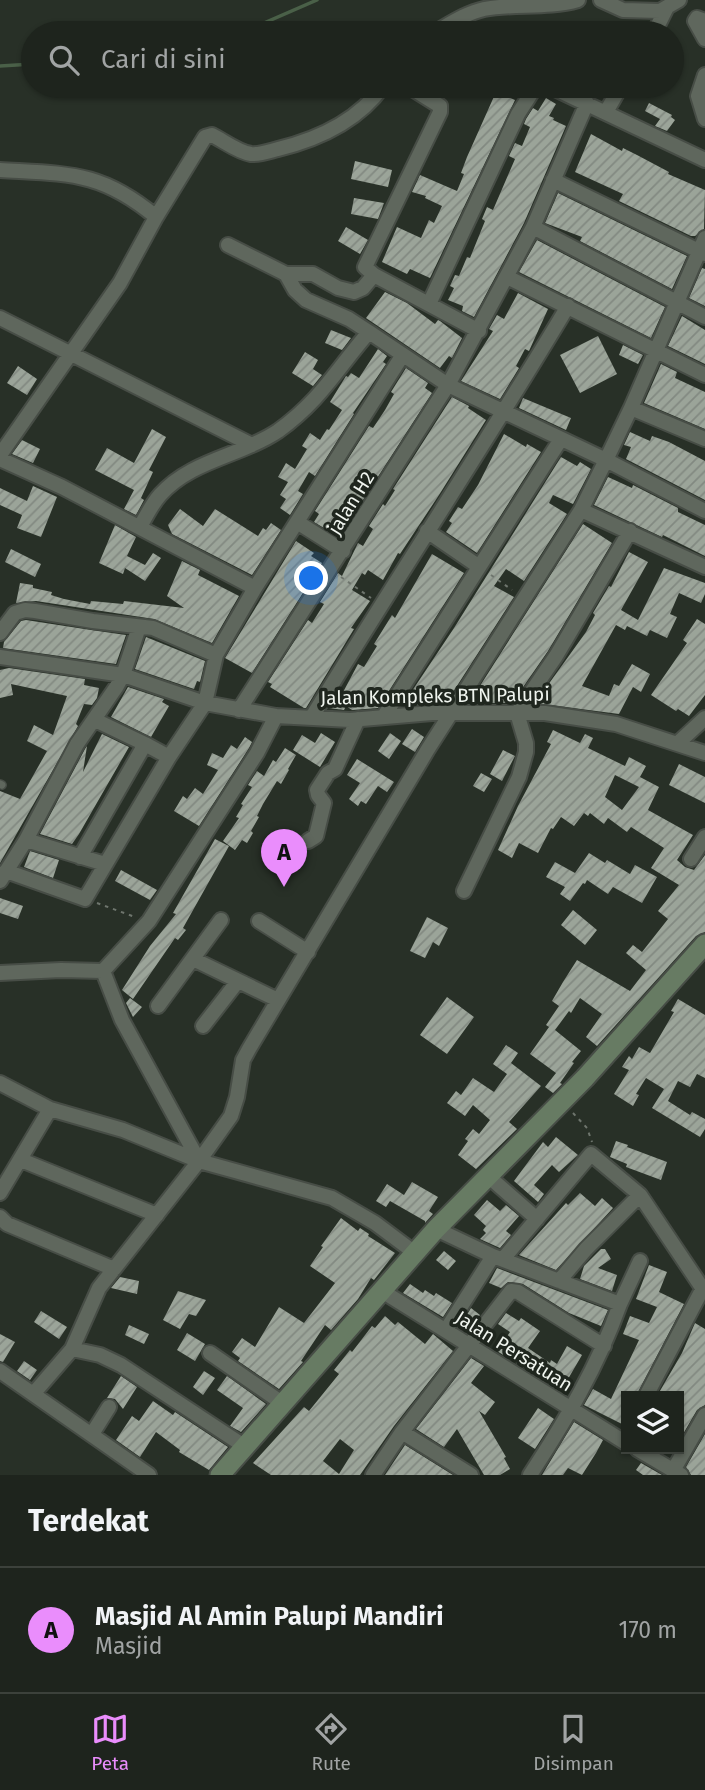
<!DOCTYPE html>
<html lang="id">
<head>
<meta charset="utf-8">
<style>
  :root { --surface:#1e241d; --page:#2b302a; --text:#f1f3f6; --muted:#a1a4a4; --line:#3c413b; --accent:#ea8dfc }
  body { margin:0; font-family:"Fira Sans",sans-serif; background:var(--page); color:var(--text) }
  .controls { position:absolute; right:21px; bottom:21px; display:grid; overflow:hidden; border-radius:0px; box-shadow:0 2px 5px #0004 }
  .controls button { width:63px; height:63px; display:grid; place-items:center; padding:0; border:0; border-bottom:2px solid var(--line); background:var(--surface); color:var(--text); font:35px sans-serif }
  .you { position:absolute; left:312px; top:579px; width:24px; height:24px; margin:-18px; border:5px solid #fff; border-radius:50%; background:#1a73e8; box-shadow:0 0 0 10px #1a73e833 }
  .badge { display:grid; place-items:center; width:46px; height:46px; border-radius:50%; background:var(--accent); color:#111; font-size:23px; font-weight:700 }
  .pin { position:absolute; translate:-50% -58px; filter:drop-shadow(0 2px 4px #0008) }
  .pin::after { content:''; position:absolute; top:37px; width:24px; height:21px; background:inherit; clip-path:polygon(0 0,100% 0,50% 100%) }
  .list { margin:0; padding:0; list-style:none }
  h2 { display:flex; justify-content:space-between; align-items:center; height:91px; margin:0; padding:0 28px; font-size:30px }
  h2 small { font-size:23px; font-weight:400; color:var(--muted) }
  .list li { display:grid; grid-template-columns:46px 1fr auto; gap:21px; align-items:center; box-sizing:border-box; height:126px; padding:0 28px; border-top:2px solid var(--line) }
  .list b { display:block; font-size:26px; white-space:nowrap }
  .list p { margin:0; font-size:23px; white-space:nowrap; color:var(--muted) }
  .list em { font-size:23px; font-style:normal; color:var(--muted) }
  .icon { flex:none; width:38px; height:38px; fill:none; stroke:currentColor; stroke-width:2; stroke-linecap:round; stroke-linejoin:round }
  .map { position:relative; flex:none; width:705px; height:1475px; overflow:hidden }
  .search { position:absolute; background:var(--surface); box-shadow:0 2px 5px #0004; left:21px; right:21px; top:21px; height:77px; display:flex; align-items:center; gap:18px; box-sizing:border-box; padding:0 24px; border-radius:38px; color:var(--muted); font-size:26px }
  .sheet { height:217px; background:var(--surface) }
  nav { display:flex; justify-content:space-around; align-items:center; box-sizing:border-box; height:98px; border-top:2px solid var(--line); background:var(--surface); font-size:19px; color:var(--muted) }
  nav a { display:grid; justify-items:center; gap:4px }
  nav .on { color:var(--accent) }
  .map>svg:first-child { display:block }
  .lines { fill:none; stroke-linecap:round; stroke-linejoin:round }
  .stream { stroke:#4a6048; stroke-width:3.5 }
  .building { fill:url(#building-hatch); fill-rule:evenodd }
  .service-casing { stroke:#474d46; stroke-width:10 }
  .minor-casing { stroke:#474d46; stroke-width:18 }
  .secondary-casing { stroke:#474d46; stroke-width:23 }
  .path { stroke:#6e756d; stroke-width:2; stroke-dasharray:3.5 5; stroke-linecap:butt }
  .service { stroke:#5f675d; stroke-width:7 }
  .minor { stroke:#5f675d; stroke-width:14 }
  .secondary { stroke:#677b63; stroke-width:19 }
  .labels { text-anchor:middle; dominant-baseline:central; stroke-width:7; stroke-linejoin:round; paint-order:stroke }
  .street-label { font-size:19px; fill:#f0f5ef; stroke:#1f261e }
</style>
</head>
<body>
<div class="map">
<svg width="705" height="1475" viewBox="0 0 705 1475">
  <defs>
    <pattern id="building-hatch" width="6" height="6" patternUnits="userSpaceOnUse" patternTransform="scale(1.75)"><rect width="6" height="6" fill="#9ba499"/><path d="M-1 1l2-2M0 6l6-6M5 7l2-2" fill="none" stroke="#828981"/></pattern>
  </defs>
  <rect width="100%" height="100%" fill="#283027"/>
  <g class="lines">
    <!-- stream -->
    <path class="stream" d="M241,33L317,0
      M0,66L33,64"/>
  </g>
  <!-- building -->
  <path class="building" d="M496,92L515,100L430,278L410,269L407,274L382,262L397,227L421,238L429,220L434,223L442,206L425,198L426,196L412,192L420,175L457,191L464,174L461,173L467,157Z
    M546,98L556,104L549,116L554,118L553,120L566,126L524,223L474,317L462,311L463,306L448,300L454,288L450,286L455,275L459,276L467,257L470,258L485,221L482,219L487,207L493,210L515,159L509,156L515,143L522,146L530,127L524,124L526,119L533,108L538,111Z
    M649,103L672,115L671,117L675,120L667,131L655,126L660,119L645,111Z
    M591,134L622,151L623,148L637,155L669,172L668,174L705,190L704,229L695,236H691L619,201L623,194L575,172Z
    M355,161L392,170L388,187L351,179Z
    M558,193L687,256L672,289L580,241L582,237L545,223Z
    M354,198L384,203L378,219L351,214Z
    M346,227L368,240L360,254L338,241Z
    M537,240L665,307L651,338L519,272Z
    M702,268L705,269V306L689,298Z
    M385,292L407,303L435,324L438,320L440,321L462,338L452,358L449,356L440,368L366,318Z
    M518,293L548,309L529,351L525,349L516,366L519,368L500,399L461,381L493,331L489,329L497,315L504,319Z
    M682,316L705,330V364L668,346Z
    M331,330L351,338L342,350L325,343Z
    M598,336L617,374L580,393L560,355Z
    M623,345L643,355L638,364L619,355Z
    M378,349L387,356L383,362L386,364L353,413L354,414L315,476L309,472L298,491L303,494L290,515L280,508L286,499L280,495L288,482L278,477L286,463L295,469L307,449L302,446L310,433L320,440L327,429L329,430L342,410L330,402L346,376L348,377L351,373L359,378Z
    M305,352L318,360L313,369L322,375L313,386L292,373Z
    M661,364L677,372L675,378L705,392V429L644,403Z
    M18,366L37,379L27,395L7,383Z
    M406,368L428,383L425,388L432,393L339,537L314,522L319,514L315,511L369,426L373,428L385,410L394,394L391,392Z
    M452,397L469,406L468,408L486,420L439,495L400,554L398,553L383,580L368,570L365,575L362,573L352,590L370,601L351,628L354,629L306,708H304L270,687L272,684L268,682L308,620L312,623L324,604L320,602L338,573L342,576L358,543L363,546L373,529L369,526L383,504L385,506L395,490L393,489Z
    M523,398L571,418L566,430L519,408Z
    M152,429L166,437L149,470L153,472L141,498L144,500L136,515L124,509L134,490L95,470L107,448L134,463Z
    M630,432L650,441L652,436L669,442L705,461V500L626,459L631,447L624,445Z
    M504,434L526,447L527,444L541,452L477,553L446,532L452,523L449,521L458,507L462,509L478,485Z
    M22,440L40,449L33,463L12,454Z
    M561,457L577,466L580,462L591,469L573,504L553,495L549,503L567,514L524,581L506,569L494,586L514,597L446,703L402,706L454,628Z
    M608,477L632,488L633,485L678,508V512L705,525V556L663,535L662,537L594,505Z
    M33,486L57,497L41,537L17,528L22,515L0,505V488L27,501Z
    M180,509L203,526L215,509L258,536L263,528L266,530L271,523L281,530L252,575L172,534L168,525Z
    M583,524L612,543L548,651L512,703H476L471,700Z
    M115,525L136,537L127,556L145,565L153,553L161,558L145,581L125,568L123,574L99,563Z
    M296,541L314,553L311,556L322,563L252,673L225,658Z
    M11,549L41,564L35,577L5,562Z
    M629,552L648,562L621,610L638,620L664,568L705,583V594L701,603L679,593L670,614L677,617L667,638L650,630L647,636L627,626L625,630L616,625L582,686L609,696L614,684L619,686L632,664L650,674L641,692L633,687L619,714L535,703L586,632L595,615L593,613L609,586L611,587Z
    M432,554L464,573L378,708L352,710L346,706L344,710L329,708L337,694L341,696L358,664L364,667L377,646L374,644L392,615L395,618Z
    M182,561L200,570L198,575L239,596L212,643L154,619L36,601L16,603L20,583L33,585V588L52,592L51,595L64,599L90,604L91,601L123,604L124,601L184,608L167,596Z
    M697,619L705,624V695L689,716L678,709L676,711L651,695L687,643L683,640Z
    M26,620L91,630L126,635L116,664L3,648L4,642L21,621Z
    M146,637L205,661L200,682L197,681L194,689L135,669Z
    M9,668L85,679L84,685L99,688L97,698L92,705L84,704L76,724L78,726L0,863V791L20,799L47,751L27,741L34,725L53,735L67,696L11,684L13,695L0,698V670Z
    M128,687L164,699L162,702L169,706L151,737L111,717Z
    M412,729L424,737L415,752L402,744Z
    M553,730L580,743L585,734L593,738L588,748L625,766L629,757L646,766L640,777L659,787L648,810L693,835L677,860L685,867L694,870L705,855V932L696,936L597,1046L586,1037L602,1014L580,998L571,1013L569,1011L555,1030L581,1051L572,1062L574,1063L560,1083L562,1084L553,1093L545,1087L556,1073L530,1054L549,1027L546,1025L559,1006L552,1001L563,982L577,960L630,991L646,970L626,953L633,945L642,952L668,919L658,911L679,885L651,868L664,848L631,827L627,832L608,818L604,824L590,813L588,816L584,813L574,826L561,817L553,829L551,828L538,853L519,843L512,858L498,850L518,806L551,744L547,742ZM615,775L639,787L622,810L605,797Z
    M321,733L335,742L320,767L293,750L302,735L315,743Z
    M390,733L401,741L389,759L378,751Z
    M102,734L129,747L79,834L72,844L40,834L85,749L87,746L83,772Z
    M245,737L252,742L249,748L199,826L174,811L183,796L187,799L195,788L203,794L218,770L207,765L212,753L223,758L231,745L237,749Z
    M285,748L296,755L288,769L289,770L281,784L277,781L263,804L257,816L259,817L251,831L253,833L247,843L242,840L235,850L223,841L239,818L236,817L243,805L241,804L252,787L248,785L257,771L264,776L273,760L276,762Z
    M503,750L515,756L502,781L490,774Z
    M357,759L394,782L387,792L378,786L366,804L361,801L358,806L349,799L360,783L347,775Z
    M679,764L705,777V803L669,785Z
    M481,773L492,779L484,792L473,786Z
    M215,839L229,846L183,928L186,930L178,940L175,938L133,999L122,990L150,946L176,914L173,913Z
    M30,851L59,860L53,878L24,867Z
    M589,853L605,863L607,860L630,874L635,865L657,877L642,903L613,887L608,894L587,880L585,884L583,883L570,901L560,894L565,887L546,877L555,862L575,873Z
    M121,870L157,890L150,900L115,881Z
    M0,898L23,906L18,919L0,913Z
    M573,910L597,930L585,945L561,925Z
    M427,917L448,928L439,946L433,942L425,958L410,951Z
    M447,997L474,1017L447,1054L420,1035Z
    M130,998L142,1007L133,1017L126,1003Z
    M678,999L705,1015V1078L697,1074L690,1087L678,1081L668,1101L690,1115L692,1112L705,1119V1129L700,1137L652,1108L664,1089L646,1078L636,1094L639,1095L633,1106L614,1094L629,1070L622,1067L629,1056L632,1059L639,1047L650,1053L674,1012L671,1011Z
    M506,1045L518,1053L511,1063L541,1086L509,1122L517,1129L476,1169L458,1155L468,1141L465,1139L473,1129L479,1134L490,1120L473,1105L465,1116L447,1103L456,1091L461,1095L473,1078L494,1092L507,1074L493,1064Z
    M556,1137L578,1155L559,1172L552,1165L534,1185L544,1194L538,1202L514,1181L543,1142L548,1147Z
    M616,1141L628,1145L627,1147L667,1162L661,1180L626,1167L627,1164L610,1157Z
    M412,1182L438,1197L429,1211L433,1214L425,1223V1221L390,1201L386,1207L376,1201L387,1184L404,1195Z
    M580,1193L595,1206L602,1198L613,1208L556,1270L519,1255L566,1203L568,1205Z
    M487,1200L500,1211L506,1205L519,1216L506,1231L511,1235L500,1248L480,1239L486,1233L483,1230L486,1226L474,1215Z
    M341,1218L358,1231L360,1228L369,1234L368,1236L395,1253L374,1280L371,1278L358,1299L331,1330L325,1325L301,1361L303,1362L279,1389L238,1361L240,1358L232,1352L242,1338L255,1347L279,1307L304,1323L335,1283L310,1266L323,1247L321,1246Z
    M601,1249H605L611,1259L598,1268L617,1275L612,1291L580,1279L584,1266Z
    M444,1251L456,1261L448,1270L436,1260Z
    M649,1265L667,1272L659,1292L684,1304L636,1396H626V1420L624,1425L584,1405L593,1389L611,1399L639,1340L623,1334L630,1316L649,1323L657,1307L636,1299Z
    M497,1268L608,1310L601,1326L569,1313L523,1284L508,1282L501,1288L489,1283Z
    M120,1277L139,1281L137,1294L111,1288Z
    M410,1284L423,1293L425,1290L434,1296L436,1293L452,1303L443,1317L403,1293Z
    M178,1291L206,1300L196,1316L189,1314L180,1329L163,1320Z
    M471,1308L480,1315L467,1332L459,1328Z
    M41,1311L67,1327L59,1339L34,1322Z
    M506,1313L519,1321L521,1318L540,1331L528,1348L550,1363L551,1360L557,1364L567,1346L582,1355L561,1391L497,1351L510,1332L498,1324Z
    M385,1316L395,1325L398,1322L425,1344L433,1334L453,1351L394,1426L360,1475H271L253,1463L304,1407L309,1411L339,1374L334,1370L350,1350L352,1352L372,1326L375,1328ZM340,1439L354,1450L339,1474L323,1461Z
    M695,1323L705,1329V1405L697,1410L679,1441V1396H657L682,1353Z
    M129,1325L149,1334L144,1344L125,1335Z
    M187,1333L205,1344L195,1361L177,1350Z
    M0,1334L15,1342L3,1362L0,1361Z
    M471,1358L484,1366L471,1383L495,1402L485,1415L479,1411L506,1457L504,1458L510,1469L500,1475H484L457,1429L444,1447L416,1429Z
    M24,1361L37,1370L30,1380L17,1371Z
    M204,1371L215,1378L203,1395L193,1387Z
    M121,1376L137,1387L123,1409L115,1399L107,1398Z
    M227,1376L266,1404L241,1432L230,1426L243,1408L217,1390Z
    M153,1401L173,1415L175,1412L228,1447L209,1470L179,1452L180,1450L156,1432L140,1457L116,1440L132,1416L139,1421Z
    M538,1408L554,1419L535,1449L518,1438Z
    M574,1422L603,1440L596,1453L582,1475L568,1468L563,1475H542Z
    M705,1434V1475H691L686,1467Z
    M405,1445L453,1475H385Z
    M641,1463L662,1475H643L636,1470Z"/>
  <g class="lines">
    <!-- service casing -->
    <g class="service-casing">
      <path id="service" d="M0,784L2,785"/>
    </g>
    <!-- minor casing -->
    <g class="minor-casing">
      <path id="minor" d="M601,0L623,10L660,11L679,0
        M705,21L697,18L695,21L705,39
        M434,33C450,24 466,13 484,9C515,3 547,9 578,0
        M654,33L666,9
        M705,75L698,96L705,119
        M408,86L440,106V112L365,267L374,275L479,331
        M549,86L705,160
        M606,112L621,86
        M0,170C68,174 101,171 156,217
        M553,180L705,254
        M533,227L705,317
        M228,245L286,274L295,290L306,300L349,319L369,332
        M286,274H313L338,288L354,292L363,288L374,275
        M507,277L705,375
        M429,304L518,114L536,86
        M0,318L252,445
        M631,408L705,238
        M0,455L120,283L156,217L205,137L212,135C224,141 238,152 251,154C260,155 270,151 278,149C319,139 358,121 383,86
        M0,459L62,487L255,588
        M581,510L705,567
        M297,522L343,551
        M140,527C146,516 152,504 160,495C191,460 241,456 278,431C321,400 336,370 369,332L448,385L606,460L631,408L705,439
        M427,531L478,566
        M0,633L15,613L25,610L35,611L93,621L153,628L216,655
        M0,657L123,675L205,703L276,716L350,720L432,713H545L616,724L705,753
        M239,710L448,385L533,227L587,103
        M384,716L561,439
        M312,717C396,579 485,445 568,306
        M145,744L169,757
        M677,744L705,718
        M26,840L105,864
        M308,841L316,836L324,803L318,795L317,790L328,773L335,769L358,719
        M80,857L145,744L95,720
        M691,859L705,837
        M6,871L85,899L169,757L205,703L216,655L255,588L402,356
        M0,881L26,840L77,744L117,686L123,675L139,627
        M464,891L519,777L526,752V743L517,713L556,656L630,531
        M259,921L308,952
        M193,959L278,1000
        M103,971L122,1020L199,1161
        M0,973L61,970L103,971L149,921L257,753L276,716
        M158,1006L221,920
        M203,1026L238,981
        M0,1083L50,1109L123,1130L199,1161L332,1198L375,1223L415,1253
        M21,1160L157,1215
        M488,1176L537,1219
        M0,1193L50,1109
        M0,1217L7,1224L114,1269
        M436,1229L493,1256L620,1304C598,1366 566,1420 530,1475
        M503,1259L591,1154L640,1195L705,1292
        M559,1281L586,1249L640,1195
        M382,1291L626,1443
        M620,1304L640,1261
        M446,1330L493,1256
        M72,1349L100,1355L121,1365L244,1446
        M210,1353L282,1403
        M0,1371L149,1475
        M34,1393L72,1349L99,1288L199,1161L231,1116L237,1097L243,1060L249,1049L428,749L581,510L606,460L705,511
        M646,1396L702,1290
        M402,1432L471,1475
        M92,1434L109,1407
        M637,1449L681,1475
        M674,1469L705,1415
        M373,1475L402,1432L511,1291L518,1292L604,1346"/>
    </g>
    <!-- secondary casing -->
    <g class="secondary-casing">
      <path id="secondary" d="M220,1475L436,1229L585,1078L705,944"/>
    </g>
    <!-- path -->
    <path class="path" d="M491,575L512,590
      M341,577L371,598
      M97,903L135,917
      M573,1113L587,1128L592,1142"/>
    <!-- service -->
    <use href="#service" class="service"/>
    <!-- minor -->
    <use href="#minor" class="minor"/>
    <!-- secondary -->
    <use href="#secondary" class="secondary"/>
  </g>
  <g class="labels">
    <!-- street labels -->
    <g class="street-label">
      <text transform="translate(351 503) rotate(-58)">jalan H2</text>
      <text transform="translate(435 696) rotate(-1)">Jalan Kompleks BTN Palupi</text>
      <text transform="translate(514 1351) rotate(32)">Jalan Persatuan</text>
    </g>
  </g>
</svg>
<div class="controls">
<button><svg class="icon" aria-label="layers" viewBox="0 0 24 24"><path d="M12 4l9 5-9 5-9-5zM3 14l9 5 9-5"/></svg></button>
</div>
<div class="you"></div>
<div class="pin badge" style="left:284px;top:887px">A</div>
<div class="search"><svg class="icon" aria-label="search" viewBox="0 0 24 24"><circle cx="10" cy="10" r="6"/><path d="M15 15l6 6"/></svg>Cari di sini</div>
</div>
<section class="sheet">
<h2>Terdekat<small></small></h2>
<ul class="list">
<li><span class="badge">A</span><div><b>Masjid Al Amin Palupi Mandiri</b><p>Masjid</p></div><em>170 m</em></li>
</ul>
</section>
<nav>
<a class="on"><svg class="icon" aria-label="map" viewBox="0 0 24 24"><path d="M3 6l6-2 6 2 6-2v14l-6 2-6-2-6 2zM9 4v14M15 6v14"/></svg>Peta</a>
<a><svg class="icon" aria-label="directions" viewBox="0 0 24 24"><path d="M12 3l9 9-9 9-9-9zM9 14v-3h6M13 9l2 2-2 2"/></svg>Rute</a>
<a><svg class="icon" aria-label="saved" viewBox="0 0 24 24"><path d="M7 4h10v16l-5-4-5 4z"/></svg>Disimpan</a>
</nav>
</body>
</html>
